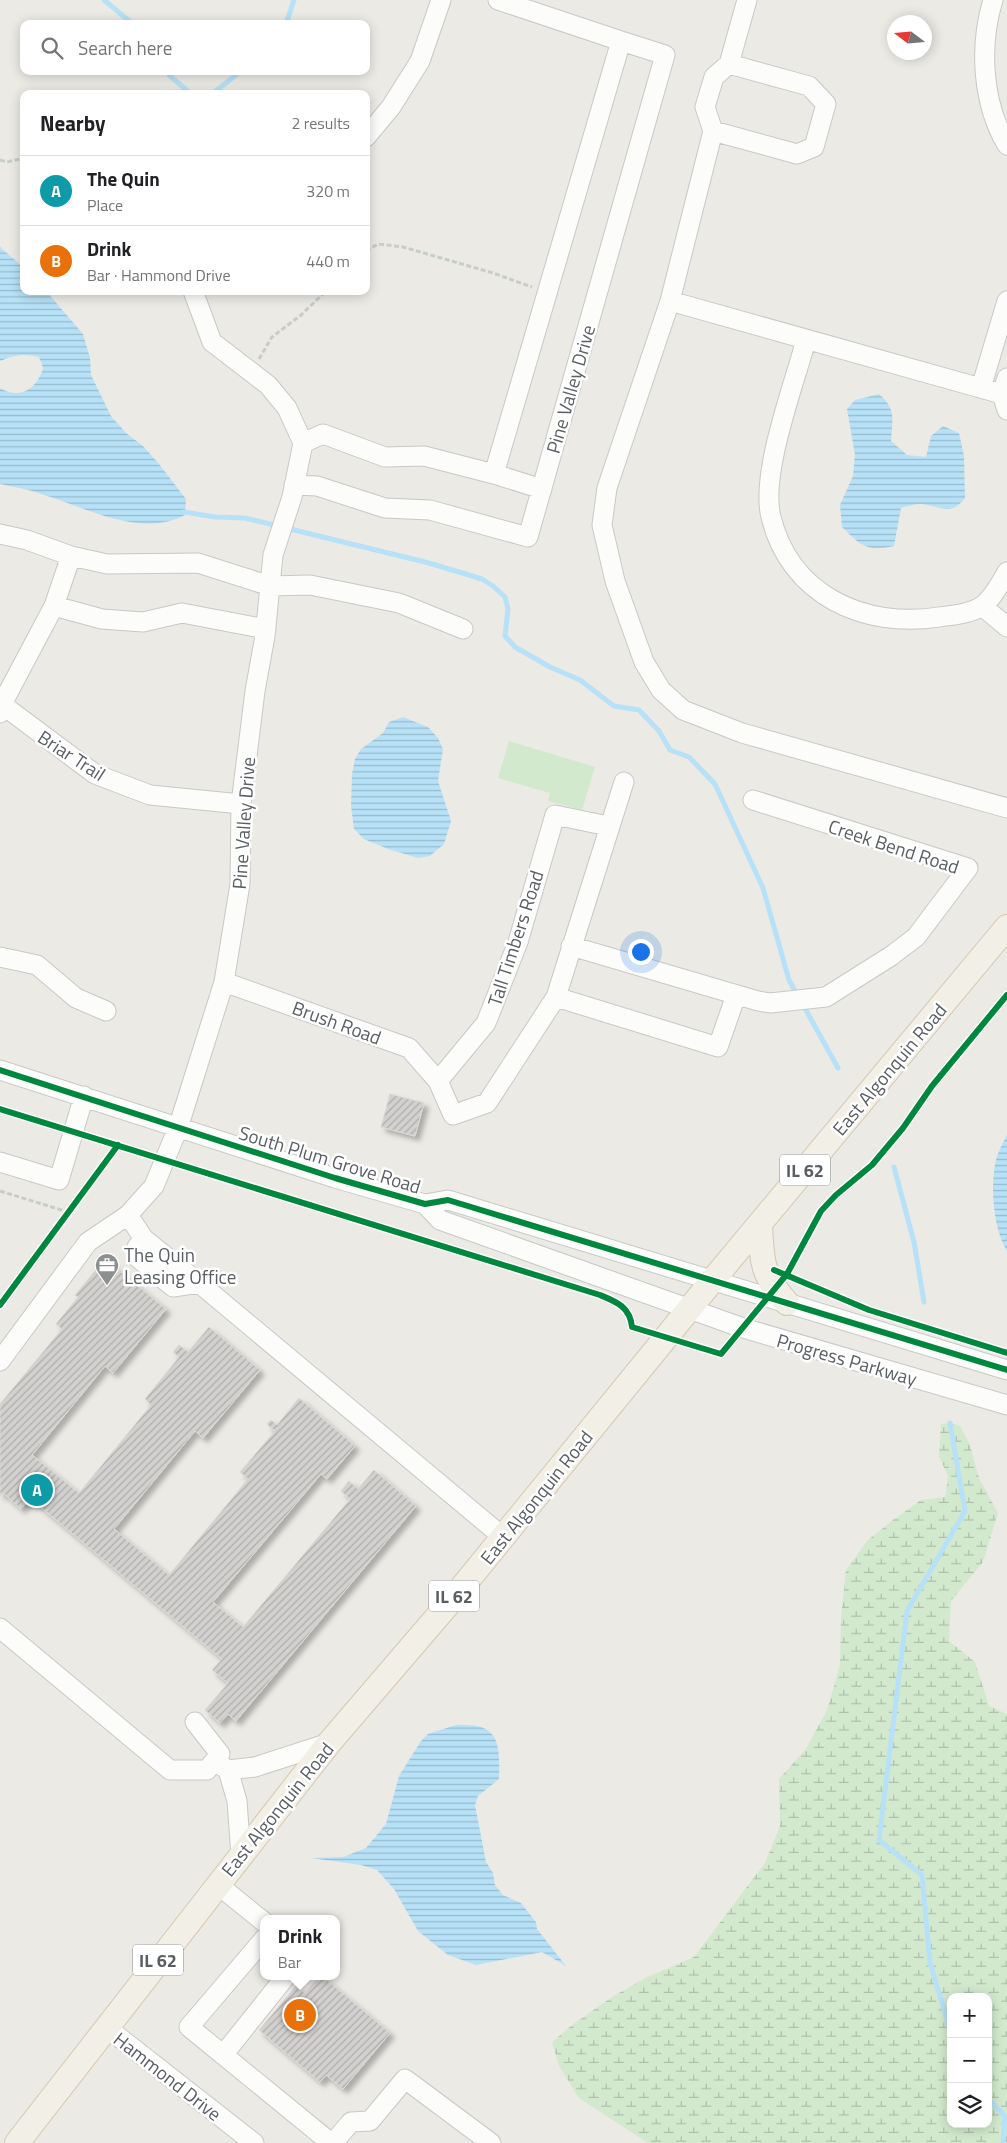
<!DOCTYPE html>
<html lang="en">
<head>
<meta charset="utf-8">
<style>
  :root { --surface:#fff; --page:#f6f6f6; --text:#202124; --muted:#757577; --line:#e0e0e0; --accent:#0b8043 }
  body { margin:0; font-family:"Titillium Web",sans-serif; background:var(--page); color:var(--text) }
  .controls { position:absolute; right:15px; bottom:15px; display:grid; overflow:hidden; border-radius:10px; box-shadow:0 2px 12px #0003 }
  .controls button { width:45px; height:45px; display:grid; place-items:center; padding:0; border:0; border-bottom:1px solid var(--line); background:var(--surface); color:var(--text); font:25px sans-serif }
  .compass { position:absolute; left:887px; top:15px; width:45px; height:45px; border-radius:50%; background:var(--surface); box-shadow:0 2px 12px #0003; rotate:286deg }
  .you { position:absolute; left:640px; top:951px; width:18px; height:18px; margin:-12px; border:4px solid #fff; border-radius:50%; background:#1a73e8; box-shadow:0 0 0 8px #1a73e833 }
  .badge { display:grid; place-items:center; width:32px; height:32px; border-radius:50%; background:var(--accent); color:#fff; font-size:16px; font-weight:700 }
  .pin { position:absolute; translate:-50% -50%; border:2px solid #fff; box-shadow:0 1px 5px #0006 }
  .popup { position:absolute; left:260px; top:1915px; width:80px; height:65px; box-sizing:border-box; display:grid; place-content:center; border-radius:10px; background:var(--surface); filter:drop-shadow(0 1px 4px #0005); font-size:16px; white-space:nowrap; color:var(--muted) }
  .popup b { font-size:19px; color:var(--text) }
  .popup::after { content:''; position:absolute; left:50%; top:100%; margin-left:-10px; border:10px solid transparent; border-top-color:var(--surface) }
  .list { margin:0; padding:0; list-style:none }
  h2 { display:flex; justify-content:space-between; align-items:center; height:65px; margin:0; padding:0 20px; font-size:21px }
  h2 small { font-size:16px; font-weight:400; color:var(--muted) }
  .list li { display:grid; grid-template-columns:32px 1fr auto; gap:15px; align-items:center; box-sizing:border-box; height:70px; padding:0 20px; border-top:1px solid var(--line) }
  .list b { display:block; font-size:19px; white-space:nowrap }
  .list p { margin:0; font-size:16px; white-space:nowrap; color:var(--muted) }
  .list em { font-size:16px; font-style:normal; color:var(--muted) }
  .icon { flex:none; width:28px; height:28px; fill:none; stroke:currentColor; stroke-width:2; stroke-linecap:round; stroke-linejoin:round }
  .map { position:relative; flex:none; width:1007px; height:2143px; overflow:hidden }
  .search { position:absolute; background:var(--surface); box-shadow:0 2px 12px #0003; left:20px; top:20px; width:350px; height:55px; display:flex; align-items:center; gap:12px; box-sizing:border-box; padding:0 18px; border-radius:10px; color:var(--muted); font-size:19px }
  .panel { position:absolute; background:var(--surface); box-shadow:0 2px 12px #0003; left:20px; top:90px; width:350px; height:205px; border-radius:10px }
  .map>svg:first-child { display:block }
  .green { fill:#d3e9ce }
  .wetland { fill:url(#wetland-marsh); fill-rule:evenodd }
  .water { fill:url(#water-rules) }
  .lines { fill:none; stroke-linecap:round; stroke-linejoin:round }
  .stream { stroke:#b7e1f7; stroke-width:5 }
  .building { fill:url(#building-hatch); stroke:#dbd9d4; filter:url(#shadow) }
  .minor-casing { stroke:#c8c8c7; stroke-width:21 }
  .major-casing { stroke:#d5c8b1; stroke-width:26 }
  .path { stroke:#c7cdc9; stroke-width:3; stroke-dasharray:5 2.5; stroke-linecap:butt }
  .minor { stroke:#fcfcfb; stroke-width:19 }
  .major { stroke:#f2efe7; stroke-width:24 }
  .cycleway-casing { stroke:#fff; stroke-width:9 }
  .cycleway { stroke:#00873e; stroke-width:6 }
  .labels { text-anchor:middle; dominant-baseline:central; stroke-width:5; stroke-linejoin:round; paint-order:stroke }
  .shield { fill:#fff; stroke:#8c8f92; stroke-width:1 }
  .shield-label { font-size:18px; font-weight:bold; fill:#5a5f64 }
  .street-label { font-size:19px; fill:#5a5f64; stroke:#fff }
  .poi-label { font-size:19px; fill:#5a5f64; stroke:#fff; text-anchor:start }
</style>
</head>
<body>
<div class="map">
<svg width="1007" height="2143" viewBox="0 0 1007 2143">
  <defs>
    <pattern id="wetland-marsh" width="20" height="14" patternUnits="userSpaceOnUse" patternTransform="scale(1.25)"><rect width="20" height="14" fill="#d3e9ce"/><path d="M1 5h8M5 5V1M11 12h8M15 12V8" fill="none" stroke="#aec0ab"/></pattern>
    <pattern id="water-rules" width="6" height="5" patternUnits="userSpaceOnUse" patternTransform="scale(1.25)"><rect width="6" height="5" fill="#b7e1f7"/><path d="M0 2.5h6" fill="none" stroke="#98bacc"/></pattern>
    <pattern id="building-hatch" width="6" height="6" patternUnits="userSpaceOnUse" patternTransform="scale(1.25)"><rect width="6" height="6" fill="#d3d1cf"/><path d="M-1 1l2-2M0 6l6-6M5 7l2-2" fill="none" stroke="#aeadac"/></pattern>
    <filter id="shadow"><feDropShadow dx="4.5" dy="4.5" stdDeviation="2.5" flood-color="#0004"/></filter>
  </defs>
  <rect width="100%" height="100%" fill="#ebeae5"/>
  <!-- green -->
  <path class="green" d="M509,741L595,767L582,810L548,801L550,793L498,778Z"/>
  <!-- wetland -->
  <path class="wetland" d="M950,1423L960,1426L970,1445L979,1478L998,1513L983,1562L951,1601L949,1641L975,1662L989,1706L1007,1714V2143H648L579,2098L559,2066L552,2042L572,2025L612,1997L647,1977L694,1957L765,1863L780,1826L779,1779L806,1749L827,1710L840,1665L841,1617L846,1570L867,1541L893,1520L921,1500L945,1497L948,1476L939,1456L941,1424ZM951,1997H988V2124H951Z"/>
  <!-- water -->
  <path class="water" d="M0,247L24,268V291H46L83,334L90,358L91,375L111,416L126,433L143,446L159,464L186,499L185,515C139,539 86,507 41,494C28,489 14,487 0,484V388C20,400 37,389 43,368L39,357C24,353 14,355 0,361Z
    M879,394C897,409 892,421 891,441L907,455L926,457L931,436L943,426L959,433L964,456L965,498C950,517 941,506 921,504C915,504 908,506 901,508L894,546C867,552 861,546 842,527L840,505L853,476L855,455L847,409L855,400Z
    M403,717L428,727L438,738L443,749L438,781L451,821L444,844L430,856L418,858L388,849L364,839L354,829L351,806L352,774L355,759L361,749L383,733L389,722Z
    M1007,1135V1251C993,1229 990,1185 996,1160C998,1152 1003,1143 1007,1135Z
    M456,1725C499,1723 500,1741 499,1779L478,1796L475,1805L486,1862L493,1873L495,1885L503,1895L521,1903L536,1922L537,1929L566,1966L542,1952L476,1965L448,1955L418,1931L394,1889L377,1870L361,1865L311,1858L343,1857L366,1848L386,1824L399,1776L421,1741L428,1734Z"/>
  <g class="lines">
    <!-- stream -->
    <path class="stream" d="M104,0L133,24
      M286,24L294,0
      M167,71L170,76L191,94
      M212,94L241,71
      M184,512L215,517L245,518L278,526
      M286,528L429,563L482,579L493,586L505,597L508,609L505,636L515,647L550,667L580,680L614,706L639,710L659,731L670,750L689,757L715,784L763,888L789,980L798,996
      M802,1003L838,1068
      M894,1167L914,1242L924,1302
      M950,1423L965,1511L907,1611L879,1840L922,1875L930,1963L951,2032
      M988,2099L1005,2116L1003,2143"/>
  </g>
  <!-- building -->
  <path class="building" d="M390,1094L424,1103L415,1136L381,1127Z
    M105,1259L166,1309L113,1373L105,1366L32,1455L79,1493L151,1405L145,1399L179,1357L173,1352L179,1345L188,1352L209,1327L260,1370L203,1438L195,1431L114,1529L169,1575L248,1479L240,1472L275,1431L267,1424L271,1420L277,1425L299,1398L355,1446L327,1479L321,1474L213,1602L243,1627L350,1499L341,1491L349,1481L358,1489L374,1470L416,1506L236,1721L228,1714L220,1723L205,1710L228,1683L212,1670L222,1659L30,1498L21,1509L3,1493L0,1496V1404L62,1329L56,1324L78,1297L75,1295Z
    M319,1976H322L390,2033L343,2089L326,2075L320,2082L259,2030L296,1986L305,1993Z"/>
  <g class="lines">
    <!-- minor casing -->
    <g class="minor-casing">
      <path id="minor" d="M747,0L729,64L714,77L705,107L713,131L670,301L607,488L602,525L615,581L644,662L661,690L683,710L742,733L1007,808
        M993,0C979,46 982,103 1007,145
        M713,131L797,154L814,147L826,104L809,86L729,64
        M366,137L391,107L420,61L441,0
        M193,291L212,342L268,385L287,408L303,443
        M670,301L1002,394
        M806,340C794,385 760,474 771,517C790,595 864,629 939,617C953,615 970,614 982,606C993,598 1000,584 1007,572
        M1007,378L1002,394L1007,410
        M981,388L1007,301
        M303,443L323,434L385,457L424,456L494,474L621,41L498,0
        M494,474L542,489
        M294,485L317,486L385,508L430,510L528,537L665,55L621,41
        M0,534L27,540L71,556L107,564L198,563L270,586L310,585L399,603L463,629
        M54,606L102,619L143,622L182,613L266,629
        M982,606L1007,627
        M0,703L95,774L150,795L241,804
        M0,713L2,704L54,606L71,556
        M608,826L555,815L518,942L486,1023L438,1081L453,1115L487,1103L556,997L624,782
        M571,946L758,1001L770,1003L826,997L891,956L916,937L968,868L753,800
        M0,957L37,965L76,998L106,1011
        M224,982L409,1048L438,1081
        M556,997L718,1047L736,995
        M0,1070L335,1178L425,1204L448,1200L1007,1370
        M0,1162L59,1180L84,1096
        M425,1204L440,1220L743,1328L1007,1405
        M128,1215L144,1239L199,1283L173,1287L138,1258L137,1247L144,1239
        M199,1283L503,1537
        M0,1361L88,1242L128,1215L154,1186L178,1128L224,982L240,884L241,804L255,691L265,636L273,555L292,497L303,443
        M0,1628L170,1770H207L220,1754L195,1722
        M219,1764L228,1770L237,1801L241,1856
        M228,1770L255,1767L329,1743
        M217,1884L264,1922
        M264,1939L189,2027L331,2143
        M106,2027L254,2143
        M223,2055L286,1976
        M333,2143L351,2122L370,2121L405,2079L491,2143"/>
    </g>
    <!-- major casing -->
    <g class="major-casing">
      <path id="major" d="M760,1224C762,1261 761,1274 787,1303
        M17,2143L329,1743L450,1602L712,1281L1007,927"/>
    </g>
    <!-- path -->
    <path class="path" d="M47,91L53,94
      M0,160L7,162L24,158
      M366,251L378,244L403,247L493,273L532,287
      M259,359L272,337L301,315L326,291
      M0,1191L68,1212"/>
    <!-- minor -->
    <use href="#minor" class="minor"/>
    <!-- major -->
    <use href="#major" class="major"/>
    <!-- cycleway casing -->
    <g class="cycleway-casing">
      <path id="cycleway" d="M0,1070L335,1178L425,1204L448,1200L1007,1370
        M0,1109L600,1295C617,1302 630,1307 632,1327L721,1354L787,1274L821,1211L836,1195L872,1165L903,1128L932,1086L1007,995
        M774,1270L869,1310L1007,1353
        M0,1305L118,1145"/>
    </g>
    <!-- cycleway -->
    <use href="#cycleway" class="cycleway"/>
  </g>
  <!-- icons -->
  <defs>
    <g id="office-pin" transform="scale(1.25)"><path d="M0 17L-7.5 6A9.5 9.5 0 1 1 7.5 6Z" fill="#8d9091" stroke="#fff"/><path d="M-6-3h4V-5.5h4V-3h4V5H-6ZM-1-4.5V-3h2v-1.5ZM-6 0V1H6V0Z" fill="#fff"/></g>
  </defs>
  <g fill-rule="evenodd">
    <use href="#office-pin" x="107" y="1265"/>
  </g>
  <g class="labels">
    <!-- shield labels -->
    <g class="shield">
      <rect x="780" y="1154.5" width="50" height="31" rx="4"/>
      <rect x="429" y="1580.5" width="50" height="31" rx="4"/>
      <rect x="133" y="1944.5" width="50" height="31" rx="4"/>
    </g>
    <g class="shield-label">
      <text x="805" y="1170">IL 62</text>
      <text x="454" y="1596">IL 62</text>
      <text x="158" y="1960">IL 62</text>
    </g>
    <!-- street labels -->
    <g class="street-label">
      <text transform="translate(570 389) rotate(-74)">Pine Valley Drive</text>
      <text transform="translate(72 755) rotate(33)">Briar Trail</text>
      <text transform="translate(243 823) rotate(-86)">Pine Valley Drive</text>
      <text transform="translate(894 846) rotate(18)">Creek Bend Road</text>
      <text transform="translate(515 938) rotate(-72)">Tall Timbers Road</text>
      <text transform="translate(337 1022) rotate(20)">Brush Road</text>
      <text transform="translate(889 1069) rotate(-50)">East Algonquin Road</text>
      <text transform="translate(330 1159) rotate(17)">South Plum Grove Road</text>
      <text transform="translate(847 1359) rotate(16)">Progress Parkway</text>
      <text transform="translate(536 1497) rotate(-51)">East Algonquin Road</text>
      <text transform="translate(277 1809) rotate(-51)">East Algonquin Road</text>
      <text transform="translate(168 2076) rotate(38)">Hammond Drive</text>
    </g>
    <!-- poi labels -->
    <g class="poi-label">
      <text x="124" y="1254">The Quin<tspan x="124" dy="22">Leasing Office</tspan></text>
    </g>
  </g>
</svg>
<div class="controls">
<button>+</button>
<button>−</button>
<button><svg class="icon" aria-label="layers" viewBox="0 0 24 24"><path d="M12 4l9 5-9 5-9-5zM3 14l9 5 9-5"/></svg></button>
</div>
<svg class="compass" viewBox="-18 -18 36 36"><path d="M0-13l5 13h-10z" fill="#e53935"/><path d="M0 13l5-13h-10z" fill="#757577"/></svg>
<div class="you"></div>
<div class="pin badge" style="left:37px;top:1490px;background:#0f9aa8">A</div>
<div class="pin badge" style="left:300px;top:2015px;background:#e8710a">B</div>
<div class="popup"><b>Drink</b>Bar</div>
<div class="search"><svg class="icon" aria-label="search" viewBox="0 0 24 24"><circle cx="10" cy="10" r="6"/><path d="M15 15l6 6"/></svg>Search here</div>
<section class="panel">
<h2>Nearby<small>2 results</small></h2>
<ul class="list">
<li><span class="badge" style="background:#0f9aa8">A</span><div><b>The Quin</b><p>Place</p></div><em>320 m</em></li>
<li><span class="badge" style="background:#e8710a">B</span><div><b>Drink</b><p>Bar · Hammond Drive</p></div><em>440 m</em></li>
</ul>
</section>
</div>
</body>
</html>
